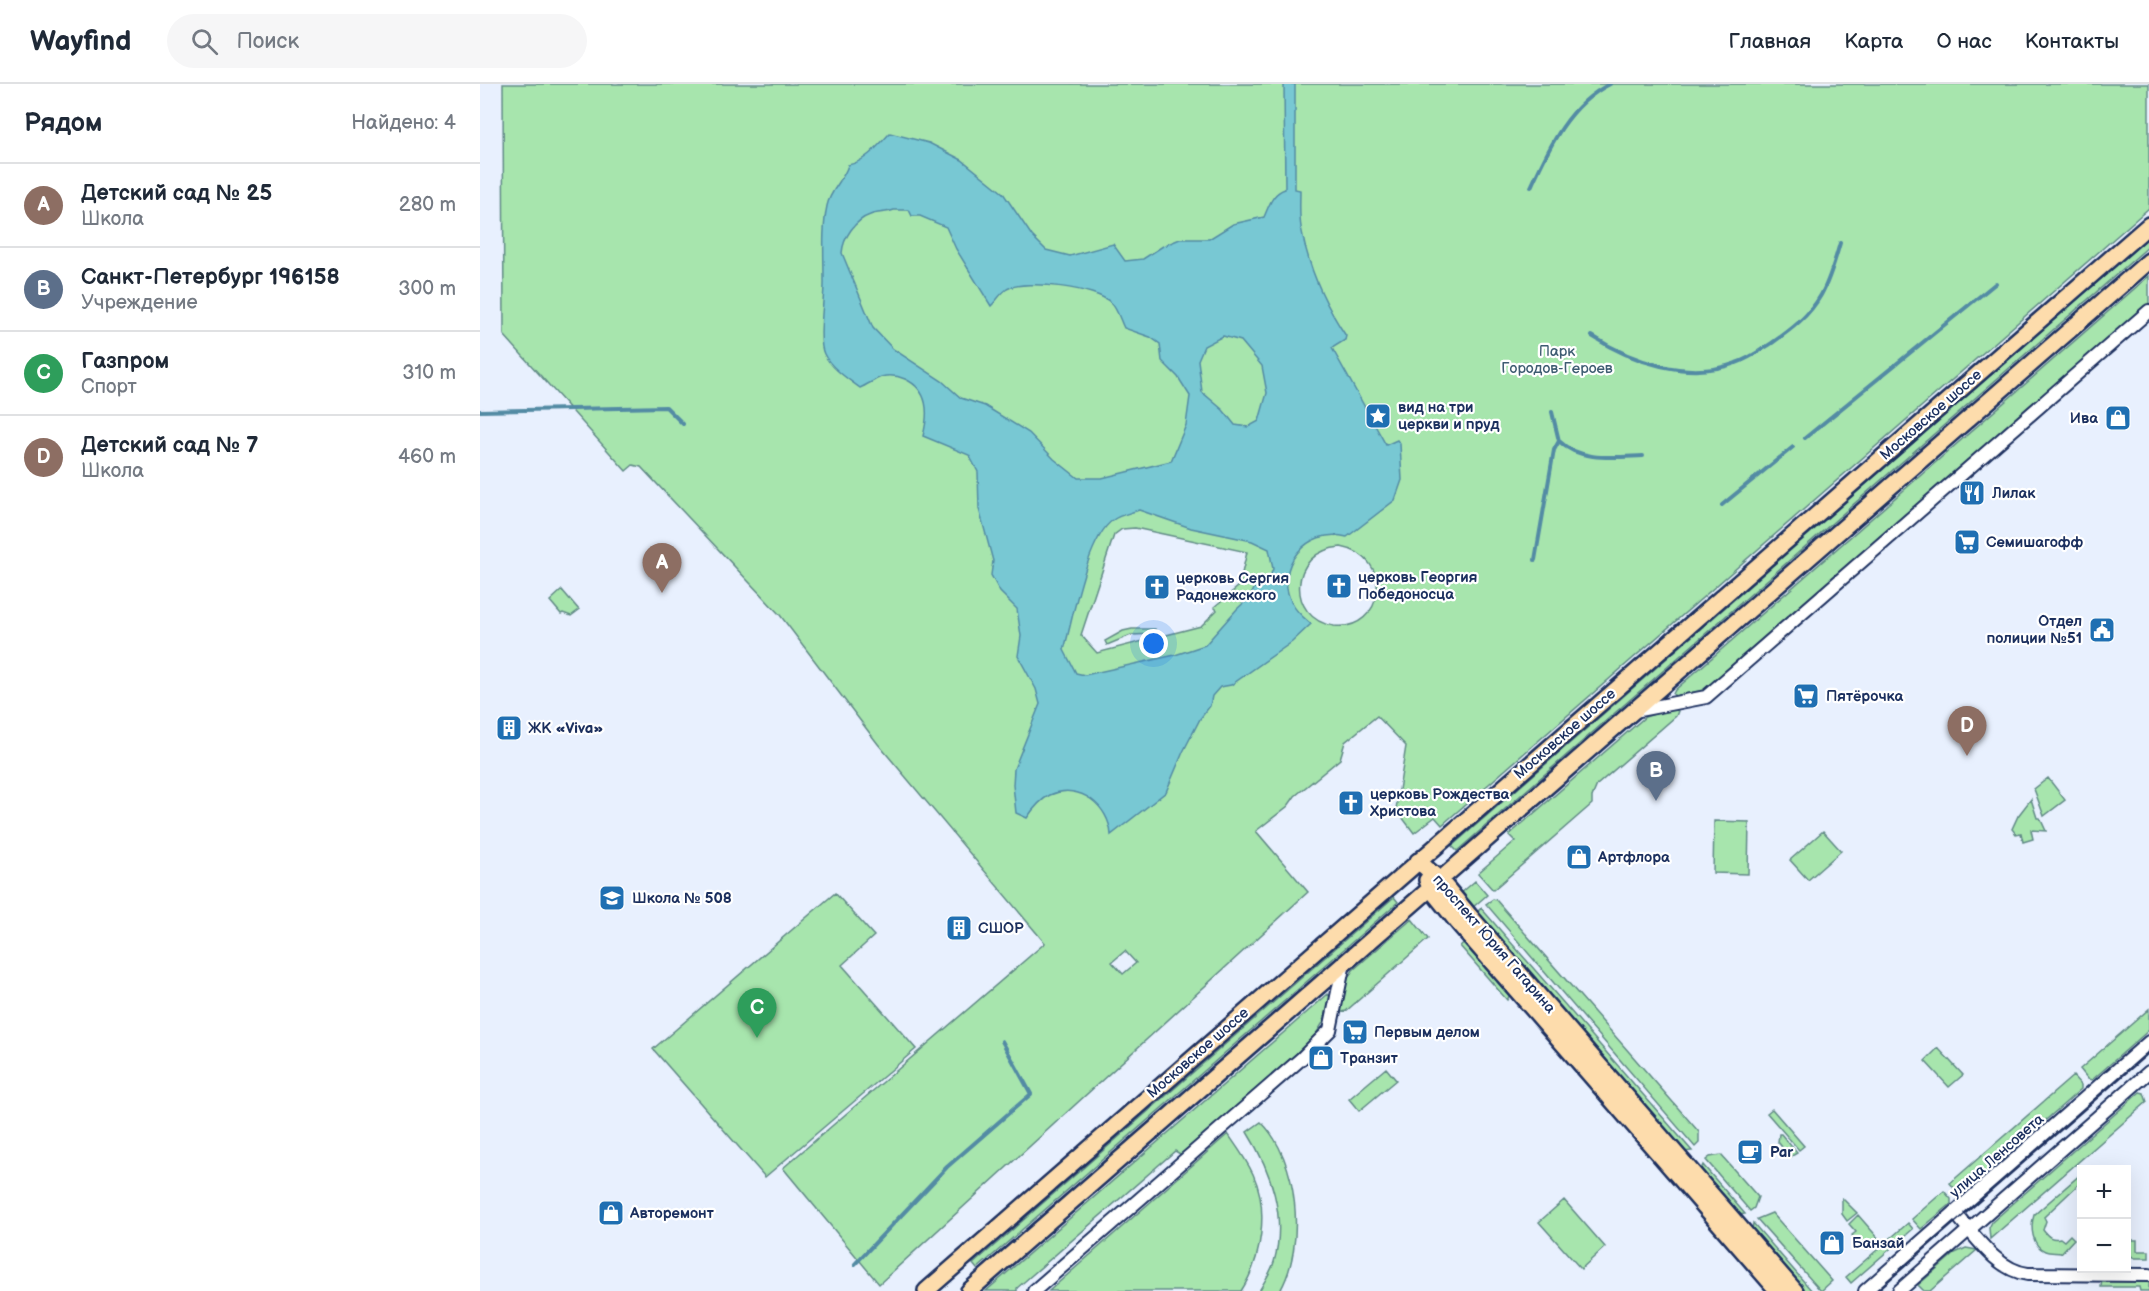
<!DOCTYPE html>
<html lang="ru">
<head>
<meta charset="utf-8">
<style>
  :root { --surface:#fff; --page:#f6f6f7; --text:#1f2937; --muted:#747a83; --line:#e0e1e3; --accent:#0f766e }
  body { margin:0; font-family:"Balsamiq Sans",sans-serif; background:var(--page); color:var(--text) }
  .controls { position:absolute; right:18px; bottom:18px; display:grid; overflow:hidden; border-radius:0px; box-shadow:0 6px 24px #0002 }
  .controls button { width:54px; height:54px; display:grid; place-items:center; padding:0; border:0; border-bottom:2px solid var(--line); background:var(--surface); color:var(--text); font:30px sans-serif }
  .you { position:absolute; left:674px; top:560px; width:21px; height:21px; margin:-15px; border:4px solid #fff; border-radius:50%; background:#1a73e8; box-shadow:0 0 0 9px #1a73e833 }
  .badge { display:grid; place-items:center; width:39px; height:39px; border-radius:50%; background:var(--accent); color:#fff; font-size:20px; font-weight:700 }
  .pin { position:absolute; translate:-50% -50px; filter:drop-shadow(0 2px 3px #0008) }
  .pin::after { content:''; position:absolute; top:32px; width:21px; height:18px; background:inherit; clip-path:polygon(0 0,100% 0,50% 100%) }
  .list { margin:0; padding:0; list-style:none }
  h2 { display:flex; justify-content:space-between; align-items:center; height:78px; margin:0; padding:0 24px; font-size:26px }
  h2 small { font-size:20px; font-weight:400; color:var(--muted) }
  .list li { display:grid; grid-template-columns:39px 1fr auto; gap:18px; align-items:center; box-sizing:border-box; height:84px; padding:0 24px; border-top:2px solid var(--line) }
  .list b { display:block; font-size:22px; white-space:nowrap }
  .list p { margin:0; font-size:20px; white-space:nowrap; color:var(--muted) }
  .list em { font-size:20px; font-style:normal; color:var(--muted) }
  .icon { flex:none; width:33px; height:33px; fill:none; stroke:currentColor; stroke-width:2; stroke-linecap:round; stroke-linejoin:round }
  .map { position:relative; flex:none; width:1669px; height:1207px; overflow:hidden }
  header { display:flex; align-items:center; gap:36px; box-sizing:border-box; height:84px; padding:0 30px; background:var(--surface); border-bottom:2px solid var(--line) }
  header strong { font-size:28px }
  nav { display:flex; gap:33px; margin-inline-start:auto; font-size:21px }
  .search { width:420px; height:54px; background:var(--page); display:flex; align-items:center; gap:15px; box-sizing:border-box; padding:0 21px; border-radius:33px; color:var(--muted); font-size:22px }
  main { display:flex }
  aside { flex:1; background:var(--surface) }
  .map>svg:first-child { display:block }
  .green { fill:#a7e5ad; stroke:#618a86; stroke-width:1.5; fill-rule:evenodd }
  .water { fill:#78c8d3; stroke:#538ba4; stroke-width:1.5; fill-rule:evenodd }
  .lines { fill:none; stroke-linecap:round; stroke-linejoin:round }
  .stream { stroke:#538ba4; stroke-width:4 }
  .minor-casing { stroke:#1b2f5e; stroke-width:16 }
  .major-casing { stroke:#1b2f5e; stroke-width:20 }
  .minor { stroke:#fff; stroke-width:12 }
  .major { stroke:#fddcac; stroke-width:15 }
  .tram { stroke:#1b2f5e; stroke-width:1.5 }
  .labels { text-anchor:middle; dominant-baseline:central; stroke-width:4.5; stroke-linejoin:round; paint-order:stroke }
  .park-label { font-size:15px; fill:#3e5c72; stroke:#fff }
  .poi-label { font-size:15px; font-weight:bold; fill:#1b2f5e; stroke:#fff; text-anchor:start }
  .street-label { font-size:15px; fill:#1b2f5e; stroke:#fff }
</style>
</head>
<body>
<header>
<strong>Wayfind</strong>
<div class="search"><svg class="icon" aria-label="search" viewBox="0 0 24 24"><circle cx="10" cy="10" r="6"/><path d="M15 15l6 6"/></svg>Поиск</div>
<nav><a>Главная</a><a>Карта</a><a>О нас</a><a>Контакты</a></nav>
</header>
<main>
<aside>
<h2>Рядом<small>Найдено: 4</small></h2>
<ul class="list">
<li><span class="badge" style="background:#8d6e63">A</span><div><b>Детский сад № 25</b><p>Школа</p></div><em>280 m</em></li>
<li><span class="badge" style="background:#5c6f8a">B</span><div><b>Санкт-Петербург 196158</b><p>Учреждение</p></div><em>300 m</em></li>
<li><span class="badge" style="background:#2e9e5b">C</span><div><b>Газпром</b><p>Спорт</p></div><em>310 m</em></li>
<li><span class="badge" style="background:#8d6e63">D</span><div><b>Детский сад № 7</b><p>Школа</p></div><em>460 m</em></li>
</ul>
</aside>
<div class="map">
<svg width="1669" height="1207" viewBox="0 0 1669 1207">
  <rect width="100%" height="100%" fill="#e8f0fe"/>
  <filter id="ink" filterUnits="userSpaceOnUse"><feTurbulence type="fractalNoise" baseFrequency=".0167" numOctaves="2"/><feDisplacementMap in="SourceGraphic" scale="12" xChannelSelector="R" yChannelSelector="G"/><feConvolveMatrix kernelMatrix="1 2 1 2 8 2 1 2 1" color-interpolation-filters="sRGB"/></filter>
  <g filter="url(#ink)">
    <!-- green -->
    <path class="green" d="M23,0H1669V124L962,741L955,733L934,749L916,725L926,662L897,632L865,658L860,675L815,712L808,722L776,747L828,808L399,1200L303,1084L565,859L398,660L300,531L161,383L153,381L146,387L24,251ZM655,444L767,468L759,502L734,523L737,526L721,542L617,569L601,551L634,451L642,445ZM861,463C916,473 904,548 854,542C806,535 808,466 861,463ZM645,867L656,879L643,890L632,878Z
      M1669,153V162L977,767L972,762Z
      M1669,192V220L1228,605L1195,612L1193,610L1195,606Z
      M82,506L99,526L91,532L83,529L81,530L70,517Z
      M652,545H675L676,550L651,551L627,561L625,557L643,547Z
      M1193,624L1198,627L1196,632L1117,701L1112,713V720L1013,806L998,789L1035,757L1029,751L1165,633Z
      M1568,694L1585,716L1564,732L1554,705Z
      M1551,715L1557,734H1560L1566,747L1551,746L1553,755L1543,758L1541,749L1536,750L1532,745L1538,732Z
      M1234,737L1269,738L1268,790L1233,789Z
      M1343,747L1361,767L1328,796L1310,776Z
      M995,797L1007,811L992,824L980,810Z
      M355,809L394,852L362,881L436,965L285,1093L173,965Z
      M914,813L918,818L497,1185L493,1180Z
      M1013,815L1016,816L1219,1048V1059L1215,1063L1006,820Z
      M1001,824L1212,1067L1204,1068L996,829Z
      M932,835L948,855L866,927L859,929V924L868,894L873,886Z
      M986,857L1031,909L1027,916L980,862Z
      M848,910L851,914L844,937L833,955L702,1071L695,1067L537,1204V1207H506Z
      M1669,925V946L1612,996L1608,995L1600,985Z
      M1458,964L1483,991L1469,1003L1445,977Z
      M906,984L916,996L879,1027L869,1015Z
      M1593,992L1601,1001V1005L1482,1110L1478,1109L1470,1099Z
      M1660,1008L1664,1009L1667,1018L1510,1155L1509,1144L1512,1138Z
      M1292,1025L1324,1062L1319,1066L1287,1029Z
      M781,1038C819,1075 826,1162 800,1207H779C784,1198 791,1188 794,1178C807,1133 791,1086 767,1048Z
      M748,1050C757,1063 766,1075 773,1090C789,1125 782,1175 761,1207H569Z
      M1299,1050H1301L1317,1069L1310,1073L1298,1058Z
      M1241,1071L1278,1113L1274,1124L1270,1127L1226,1076L1230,1073Z
      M1223,1081L1265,1130L1258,1131L1220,1088Z
      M1601,1090V1098L1564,1133L1566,1137L1563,1146C1568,1153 1572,1156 1580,1154L1584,1157L1590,1151L1594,1155L1581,1169C1576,1168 1570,1169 1565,1167C1552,1162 1550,1143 1554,1131Z
      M1464,1107L1471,1115V1120L1441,1145L1432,1135Z
      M1362,1114L1377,1129L1367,1137L1362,1130Z
      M1084,1116L1125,1163L1101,1185L1059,1138Z
      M1292,1129L1352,1197L1341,1207L1277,1135Z
      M1378,1131L1399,1155L1386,1166L1372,1151L1376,1148L1369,1140Z
      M1273,1139L1332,1207H1324L1272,1147Z
      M1428,1139L1433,1145L1371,1199L1366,1193Z
      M1647,1156H1657V1167H1669V1174H1655L1647,1170Z
      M1486,1164L1497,1166L1450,1207H1444L1438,1201L1475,1169Z
      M1622,1194L1669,1195V1207H1660L1659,1203H1621Z"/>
    <!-- water -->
    <path class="water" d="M804,0H815V105L820,106C820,118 819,131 821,143C828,183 844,219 866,252L865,256L852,264L906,361L917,356L920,360L922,396L915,416L867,453C827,442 793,484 812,519C816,528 824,534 831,540L812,558L751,601L740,603L732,612L730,622L720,635L703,668L686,708L631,751C629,722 600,698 570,711C560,716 553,725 547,734L536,729L533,701L534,685L560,620L556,605L538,572L541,552L537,525L520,508L511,491L513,477L499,425L498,388L489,371L443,352C449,329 449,306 425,295C418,292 409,291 401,293C394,296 387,301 380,304C368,295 351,284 344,270C337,256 345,212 344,196C344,171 342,146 347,122C350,106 364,96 368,81C385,78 399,61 410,49L449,59L482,76L523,109L552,152L566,166L590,172L633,160L645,177L663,175L683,162L700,155H729L753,140L784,133C789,122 792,109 805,105ZM414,126H429L432,132H440L466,143L476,165L511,222C516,217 521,209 527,205C546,195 617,204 631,219C637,224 640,236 644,244L670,253L680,260L682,277L698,293L710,312L706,341L691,377L622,394H598L574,375L549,349L505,322L481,314L462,297L413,265L393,244L362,169C363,154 375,136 390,131C397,128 406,129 414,126ZM743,252L761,257L782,282L787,309L779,337L768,343L755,341L743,326L722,308L718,276L724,262ZM659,426L711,444L772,457L789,465L793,485L789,495L776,501L770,513L757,525L725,561L695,571L605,591L596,589L584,566C593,534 607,454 633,436C639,431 651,429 659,426Z"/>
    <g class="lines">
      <!-- stream -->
      <path class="stream" d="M1051,103C1069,63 1089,20 1130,0
        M1112,252C1152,278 1208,297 1256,279C1269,275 1281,266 1292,259C1312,245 1329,232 1341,211C1350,195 1355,176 1360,159
        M0,327L186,323L203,340
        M1072,328L1079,357C1100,378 1135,373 1163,372
        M1325,354L1516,199
        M1242,421L1313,363
        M1055,476L1074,366L1079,357
        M375,1180L467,1083L551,1010L522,957"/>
      <!-- minor casing -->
      <g class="minor-casing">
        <path id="minor" d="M1154,627L1226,613L1669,227
          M1475,1129C1494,1150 1517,1187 1548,1190L1669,1191
          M554,1207L822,974L850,946L864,879
          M1385,1207L1669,958
          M1419,1207L1669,988"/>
      </g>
      <!-- major casing -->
      <g class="major-casing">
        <path id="major" d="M938,777L960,796L989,831L1315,1207
          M947,796L950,804L979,840L1298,1207
          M446,1207L1669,141
          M489,1207L1669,177"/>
      </g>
      <!-- minor -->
      <use href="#minor" class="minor"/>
      <!-- major -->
      <use href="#major" class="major"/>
      <!-- tram -->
      <path class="tram" d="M1397,1207L1669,969"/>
    </g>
  </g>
  <!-- icons -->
  <defs>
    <g id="sight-square" transform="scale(1.35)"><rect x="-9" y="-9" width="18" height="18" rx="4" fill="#1f6fb2" stroke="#fff"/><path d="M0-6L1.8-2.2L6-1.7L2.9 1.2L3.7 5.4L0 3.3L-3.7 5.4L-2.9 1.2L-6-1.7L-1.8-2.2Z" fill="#fff"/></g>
    <g id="shop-square" transform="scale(1.35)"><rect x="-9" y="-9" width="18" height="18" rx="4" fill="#1f6fb2" stroke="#fff"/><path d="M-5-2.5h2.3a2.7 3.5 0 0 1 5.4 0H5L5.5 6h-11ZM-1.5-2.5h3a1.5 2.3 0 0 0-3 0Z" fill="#fff"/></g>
    <g id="restaurant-square" transform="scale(1.35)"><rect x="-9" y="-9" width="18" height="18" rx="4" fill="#1f6fb2" stroke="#fff"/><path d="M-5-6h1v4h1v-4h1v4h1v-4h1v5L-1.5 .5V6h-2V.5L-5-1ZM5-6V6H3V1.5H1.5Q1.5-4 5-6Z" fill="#fff"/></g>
    <g id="supermarket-square" transform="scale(1.35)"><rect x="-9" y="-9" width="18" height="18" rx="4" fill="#1f6fb2" stroke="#fff"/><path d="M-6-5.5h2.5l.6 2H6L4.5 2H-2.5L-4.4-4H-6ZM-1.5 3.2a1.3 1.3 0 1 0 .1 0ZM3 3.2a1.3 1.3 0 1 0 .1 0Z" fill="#fff"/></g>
    <g id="church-square" transform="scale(1.35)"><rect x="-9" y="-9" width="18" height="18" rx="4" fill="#1f6fb2" stroke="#fff"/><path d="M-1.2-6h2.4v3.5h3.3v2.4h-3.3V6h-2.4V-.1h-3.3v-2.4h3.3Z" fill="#fff"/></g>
    <g id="civic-square" transform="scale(1.35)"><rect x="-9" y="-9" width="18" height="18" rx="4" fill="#1f6fb2" stroke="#fff"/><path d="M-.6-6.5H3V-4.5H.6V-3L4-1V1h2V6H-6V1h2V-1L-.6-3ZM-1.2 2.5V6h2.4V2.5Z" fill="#fff"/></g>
    <g id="building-square" transform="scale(1.35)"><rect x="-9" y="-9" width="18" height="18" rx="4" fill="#1f6fb2" stroke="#fff"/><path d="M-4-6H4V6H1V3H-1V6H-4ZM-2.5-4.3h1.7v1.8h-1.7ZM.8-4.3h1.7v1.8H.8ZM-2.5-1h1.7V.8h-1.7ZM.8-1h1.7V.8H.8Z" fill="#fff"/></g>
    <g id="school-square" transform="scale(1.35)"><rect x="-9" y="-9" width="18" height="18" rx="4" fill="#1f6fb2" stroke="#fff"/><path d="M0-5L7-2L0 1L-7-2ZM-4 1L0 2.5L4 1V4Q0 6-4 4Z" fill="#fff"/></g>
    <g id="cafe-square" transform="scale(1.35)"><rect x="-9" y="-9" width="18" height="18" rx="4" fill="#1f6fb2" stroke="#fff"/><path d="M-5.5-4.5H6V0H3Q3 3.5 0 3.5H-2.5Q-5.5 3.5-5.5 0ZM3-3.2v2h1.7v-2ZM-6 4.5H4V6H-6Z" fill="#fff"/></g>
  </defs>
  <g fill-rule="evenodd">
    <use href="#sight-square" x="898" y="332"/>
    <use href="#shop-square" x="1638" y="334"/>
    <use href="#restaurant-square" x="1492" y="409"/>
    <use href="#supermarket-square" x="1487" y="458"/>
    <use href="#church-square" x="859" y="502"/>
    <use href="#church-square" x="677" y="503"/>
    <use href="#civic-square" x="1622" y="546"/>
    <use href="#supermarket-square" x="1326" y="612"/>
    <use href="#building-square" x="29" y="644"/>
    <use href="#church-square" x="871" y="719"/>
    <use href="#shop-square" x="1099" y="773"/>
    <use href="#school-square" x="132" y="814"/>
    <use href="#building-square" x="479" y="844"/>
    <use href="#supermarket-square" x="875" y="948"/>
    <use href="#shop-square" x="841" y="974"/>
    <use href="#cafe-square" x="1270" y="1068"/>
    <use href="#shop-square" x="131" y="1129"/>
    <use href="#shop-square" x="1352" y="1159"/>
  </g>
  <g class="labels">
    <!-- park labels -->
    <g class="park-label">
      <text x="1077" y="267">Парк<tspan x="1077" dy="17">Городов-Героев</tspan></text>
    </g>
    <!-- poi labels -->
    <g class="poi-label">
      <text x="918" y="323">вид на три<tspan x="918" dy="17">церкви и пруд</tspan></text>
      <text x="1618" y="334" text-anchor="end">Ива</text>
      <text x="1512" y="409">Лилак</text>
      <text x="1506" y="458">Семишагофф</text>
      <text x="878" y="493">церковь Георгия<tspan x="878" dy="17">Победоносца</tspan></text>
      <text x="696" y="494">церковь Сергия<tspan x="696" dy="17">Радонежского</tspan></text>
      <text x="1602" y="537" text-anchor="end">Отдел<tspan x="1602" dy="17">полиции №51</tspan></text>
      <text x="1346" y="612">Пятёрочка</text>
      <text x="48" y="644">ЖК «Viva»</text>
      <text x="890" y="710">церковь Рождества<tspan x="890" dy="17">Христова</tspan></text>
      <text x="1118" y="773">Артфлора</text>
      <text x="152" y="814">Школа № 508</text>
      <text x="498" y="844">СШОР</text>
      <text x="894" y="948">Первым делом</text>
      <text x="860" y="974">Транзит</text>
      <text x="1290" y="1068">Par</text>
      <text x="150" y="1129">Авторемонт</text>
      <text x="1372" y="1159">Банзай</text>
    </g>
    <!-- street labels -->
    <g class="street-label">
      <text transform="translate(1451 331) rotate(-41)">Московское шоссе</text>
      <text transform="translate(1085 650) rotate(-41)">Московское шоссе</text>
      <text transform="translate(1014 860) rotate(49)">проспект Юрия Гагарина</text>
      <text transform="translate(718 969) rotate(-41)">Московское шоссе</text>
      <text transform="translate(1517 1072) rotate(-41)">улица Ленсовета</text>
    </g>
  </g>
</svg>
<div class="controls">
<button>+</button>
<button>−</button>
</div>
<div class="you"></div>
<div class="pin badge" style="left:182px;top:509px;background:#8d6e63">A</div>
<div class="pin badge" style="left:1176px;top:717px;background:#5c6f8a">B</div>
<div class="pin badge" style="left:277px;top:954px;background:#2e9e5b">C</div>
<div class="pin badge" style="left:1487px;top:672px;background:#8d6e63">D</div>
</div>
</main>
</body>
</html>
